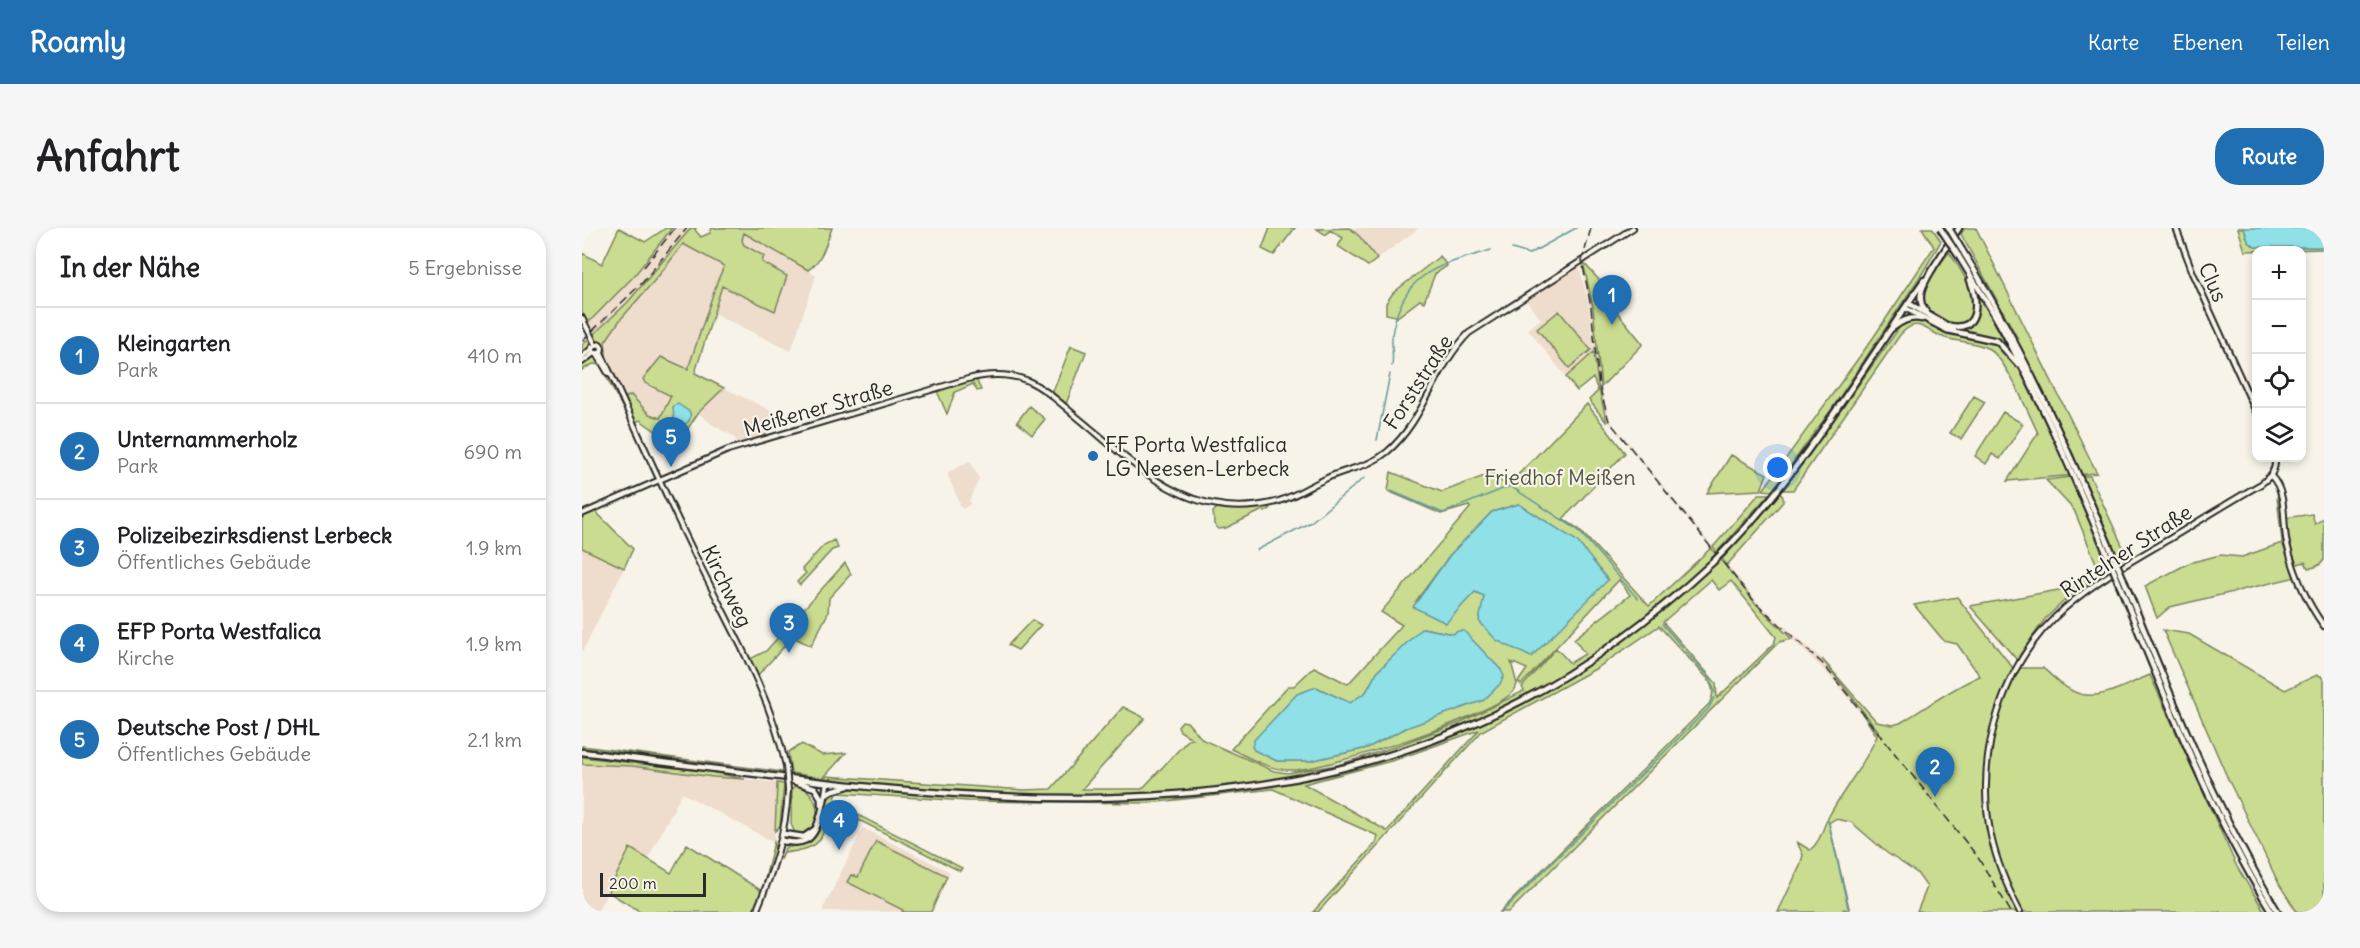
<!DOCTYPE html>
<html lang="de">
<head>
<meta charset="utf-8">
<style>
  :root { --surface:#fff; --page:#f6f6f6; --text:#202124; --muted:#757577; --line:#e0e0e0; --accent:#1f6fb2 }
  body { margin:0; font-family:Delius,sans-serif; background:var(--page); color:var(--text) }
  .controls { position:absolute; right:18px; top:18px; display:grid; overflow:hidden; border-radius:12px; box-shadow:0 3px 9px #0003 }
  .controls button { width:54px; height:54px; display:grid; place-items:center; padding:0; border:0; border-bottom:2px solid var(--line); background:var(--surface); color:var(--text); font:30px sans-serif }
  .scale { position:absolute; left:18px; bottom:15px; width:106px; box-sizing:border-box; padding-left:6px; border:3px solid #2b2b2b; border-top:0; font-size:16px; line-height:21px; white-space:nowrap; color:#2b2b2b; -webkit-text-stroke:4px #f7f3e8; paint-order:stroke }
  .you { position:absolute; left:1196px; top:240px; width:21px; height:21px; margin:-15px; border:4px solid #fff; border-radius:50%; background:#1a73e8; box-shadow:0 0 0 9px #1a73e833 }
  .badge { display:grid; place-items:center; width:39px; height:39px; border-radius:50%; background:var(--accent); color:#fff; font-size:20px; font-weight:700 }
  .pin { position:absolute; translate:-50% -50px; filter:drop-shadow(0 2px 3px #0008) }
  .pin::after { content:''; position:absolute; top:32px; width:21px; height:18px; background:inherit; clip-path:polygon(0 0,100% 0,50% 100%) }
  .list { margin:0; padding:0; list-style:none }
  h2 { display:flex; justify-content:space-between; align-items:center; height:78px; margin:0; padding:0 24px; font-size:26px }
  h2 small { font-size:20px; font-weight:400; color:var(--muted) }
  .list li { display:grid; grid-template-columns:39px 1fr auto; gap:18px; align-items:center; box-sizing:border-box; height:96px; padding:0 24px; border-top:2px solid var(--line) }
  .list b { display:block; font-size:22px; white-space:nowrap }
  .list p { margin:0; font-size:20px; white-space:nowrap; color:var(--muted) }
  .list em { font-size:20px; font-style:normal; color:var(--muted) }
  .icon { flex:none; width:33px; height:33px; fill:none; stroke:currentColor; stroke-width:2; stroke-linecap:round; stroke-linejoin:round }
  .map { position:relative; flex:none; width:1742px; height:684px; overflow:hidden; border-radius:24px }
  header { display:flex; align-items:center; gap:36px; box-sizing:border-box; height:84px; padding:0 30px; background:var(--accent); color:#fff }
  header strong { font-size:28px }
  nav { display:flex; gap:33px; margin-inline-start:auto; font-size:21px }
  .intro { display:flex; align-items:center; justify-content:space-between; box-sizing:border-box; height:144px; padding:0 36px }
  h1 { margin:0; font-size:42px }
  .button { padding:15px 27px; border-radius:24px; background:var(--accent); color:#fff; font-size:21px; font-weight:700 }
  main { display:flex; gap:36px; padding:0 36px }
  aside { flex:1; background:var(--surface); border-radius:24px; box-shadow:0 3px 9px #0003 }
  .map>svg:first-child { display:block }
  .built { fill:#eedccc }
  .green { fill:#c9dc90; stroke:#7a845e; stroke-width:1.5; fill-rule:evenodd }
  .water { fill:#8fe0e7; stroke:#67989c; stroke-width:1.5 }
  .lines { fill:none; stroke-linecap:round; stroke-linejoin:round }
  .stream { stroke:#67989c; stroke-width:1.5 }
  .tertiary-casing { stroke:#2b2b2b; stroke-width:8 }
  .secondary-casing { stroke:#2b2b2b; stroke-width:8 }
  .primary-casing { stroke:#2b2b2b; stroke-width:9 }
  .trunk-casing { stroke:#2b2b2b; stroke-width:9 }
  .tertiary { stroke:#f7f3e8; stroke-width:4 }
  .secondary { stroke:#f7f3e8; stroke-width:4 }
  .primary { stroke:#f7f3e8; stroke-width:4.5 }
  .trunk { stroke:#f7f3e8; stroke-width:4.5 }
  .rail { stroke:#2b2b2b; stroke-width:1.5; stroke-dasharray:9 4.5; stroke-linecap:butt }
  .tertiary-bridge-casing { stroke:#2b2b2b; stroke-width:8; stroke-linecap:butt }
  .primary-bridge-casing { stroke:#2b2b2b; stroke-width:9; stroke-linecap:butt }
  .trunk-bridge-casing { stroke:#2b2b2b; stroke-width:9; stroke-linecap:butt }
  .tertiary-bridge { stroke:#f7f3e8; stroke-width:4 }
  .primary-bridge { stroke:#f7f3e8; stroke-width:4.5 }
  .trunk-bridge { stroke:#f7f3e8; stroke-width:4.5 }
  .poi-dot { fill:#1f6fb2; stroke:#f7f3e8; stroke-width:2 }
  .labels { text-anchor:middle; dominant-baseline:central; stroke-width:4.5; stroke-linejoin:round; paint-order:stroke }
  .street-label { font-size:21px; fill:#2b2b2b; stroke:#f7f3e8 }
  .poi-label { font-size:21px; fill:#2b2b2b; stroke:#f7f3e8; text-anchor:start }
  .park-label { font-size:21px; fill:#525744; stroke:#f7f3e8 }
</style>
</head>
<body>
<header>
<strong>Roamly</strong>
<nav><a>Karte</a><a>Ebenen</a><a>Teilen</a></nav>
</header>
<div class="intro"><h1>Anfahrt</h1><a class="button">Route</a></div>
<main>
<aside>
<h2>In der Nähe<small>5 Ergebnisse</small></h2>
<ul class="list">
<li><span class="badge">1</span><div><b>Kleingarten</b><p>Park</p></div><em>410 m</em></li>
<li><span class="badge">2</span><div><b>Unternammerholz</b><p>Park</p></div><em>690 m</em></li>
<li><span class="badge">3</span><div><b>Polizeibezirksdienst Lerbeck</b><p>Öffentliches Gebäude</p></div><em>1.9 km</em></li>
<li><span class="badge">4</span><div><b>EFP Porta Westfalica</b><p>Kirche</p></div><em>1.9 km</em></li>
<li><span class="badge">5</span><div><b>Deutsche Post / DHL</b><p>Öffentliches Gebäude</p></div><em>2.1 km</em></li>
</ul>
</aside>
<div class="map">
<svg width="1742" height="684" viewBox="0 0 1742 684">
  <rect width="100%" height="100%" fill="#f7f3e8"/>
  <filter id="ink" filterUnits="userSpaceOnUse"><feTurbulence type="fractalNoise" baseFrequency=".0167" numOctaves="2"/><feDisplacementMap in="SourceGraphic" scale="12" xChannelSelector="R" yChannelSelector="G"/><feConvolveMatrix kernelMatrix="1 2 1 2 8 2 1 2 1" color-interpolation-filters="sRGB"/></filter>
  <g filter="url(#ink)">
    <!-- built -->
    <path class="built" d="M90,0H109L45,75L12,106L6,95L9,91L52,48Z
      M768,0H837L795,31L778,9Z
      M1008,0H1010L1003,21L1001,34L1011,79L1019,159L1028,192L1177,376L1240,431L1361,584L1360,585L1248,448L1174,376L1026,193L1016,157L1008,79L999,34Z
      M162,5L234,47L209,123L131,85L140,57L193,82L179,34L182,28L162,17L160,12Z
      M101,16L142,37L135,54L106,142L63,155L89,168L78,190L67,186L49,167L42,170L25,133L23,114L38,92L79,45Z
      M997,37L1007,79L1012,124L984,149L946,101L959,91L943,71Z
      M142,160L192,184L183,212L158,219L151,208L131,197L116,185Z
      M388,233L397,251L387,273L389,276L380,281L365,245Z
      M0,320L42,340L0,424Z
      M0,536L50,538L195,555L192,614L100,565L66,630L48,621L15,684H0Z
      M281,600L368,644L349,684L240,683Z"/>
    <!-- green -->
    <path class="green" d="M37,0L63,14L84,0H90L52,48L6,95L0,84V25L20,36Z
      M109,0H114L113,2L119,9L128,5L130,0H250C244,16 240,33 226,42L162,5L160,12L162,17L182,28L180,34L205,48L193,83L140,58L113,145L142,160L116,185L103,205L89,214L58,192L49,196L18,137L11,136L0,142V117L45,75ZM101,16L142,38L135,54L106,141L79,129L61,151L63,155L89,168L78,190L67,186L49,167L42,170L25,133L23,114L38,92L79,45Z
      M688,0H713L692,27L680,21Z
      M768,0L778,9L795,31L786,38L756,18L761,10L748,2L744,7L735,1Z
      M1340,0H1350L1359,13L1341,44L1249,182L1190,263L1181,262L1291,110L1352,19Z
      M1383,0H1394L1515,245L1425,253L1456,205C1446,185 1425,132 1407,121C1392,112 1373,115 1358,108C1341,100 1334,89 1318,107L1211,262H1201L1320,96C1338,86 1353,101 1370,106L1371,101C1395,98 1397,84 1395,64L1424,116L1436,111L1379,6Z
      M1656,0H1662L1666,13L1673,19H1742V21L1663,23Z
      M1367,24C1376,38 1387,53 1392,69C1403,109 1339,97 1340,68C1341,56 1360,34 1367,24Z
      M858,28L865,38L853,46L842,74L838,72L814,90V88L804,86V75L811,65Z
      M1001,34L1018,53L1014,58L1061,116L1019,159L1011,79Z
      M977,83L1009,122L987,140L955,101Z
      M489,118L504,124L484,176L470,166Z
      M1012,124L1016,157L1025,195L1007,172L1016,163L1011,150L995,163L984,149Z
      M394,151L399,162L395,163L391,156L373,164L365,186L355,163Z
      M1392,168L1403,174L1379,211L1368,205Z
      M1005,176L1043,225L981,291L997,301L1067,378L1129,320L1174,376L1210,411L1197,414L927,684H918L1127,476C1132,467 1132,461 1126,451L1077,398L1015,440L900,503L736,684H731L794,615L796,608L691,561L567,575L386,573L256,565L253,569L260,579L380,640L378,643L249,578C239,613 242,620 202,625L199,632L203,620L223,616L233,609C242,593 238,567 260,562L259,553L209,545L206,524L220,516L240,527L264,525L243,548L443,562L469,561L541,479L563,490L500,561H560L606,512L611,511L598,503L596,498L600,493L605,494L621,512L692,543L705,545L755,537L803,522L877,495L942,463L940,459L974,420L988,435L1003,426L992,411L1048,367L1037,352L939,457L936,454L945,441L929,434L935,456C934,460 933,462 931,464C909,488 738,545 705,542C686,541 666,529 649,521L706,458H712L732,439L766,456L820,397L799,384L888,280L887,278L859,286L806,263L809,244L860,264L910,245L925,258ZM937,276L902,368L892,363L834,373L868,327L910,284ZM1129,352L1137,362L1149,353L1194,409L1192,416L1135,470L1134,455L1081,394ZM841,400L871,406L882,404L919,442L824,500L785,520L728,533H695L672,522L734,459L768,475L784,464L795,444ZM897,502L805,603L722,556L813,532Z
      M447,178L463,191L450,207L435,194Z
      M1421,184L1441,196L1418,231L1410,226L1404,236L1393,228Z
      M1149,227L1185,246L1179,262L1125,265Z
      M1501,248H1508L1547,332L1539,336Z
      M1489,249L1527,339L1482,373L1463,391L1437,428L1436,433L1388,378L1482,361L1516,340L1492,282L1464,252Z
      M1198,265L1201,269V274L1145,337L1140,331Z
      M1177,266H1187L1135,324L1131,319Z
      M1699,267L1703,290L1730,286L1733,296L1742,290V332C1738,338 1733,340 1726,340L1723,334L1715,336L1704,310L1700,313L1695,269Z
      M686,277L688,281L683,284L681,282L644,300L637,301L632,296L631,284L635,280L666,281Z
      M12,282L51,321L42,340L0,320V287Z
      M252,312L256,320L250,322L218,357L215,354L224,345L220,341L242,317Z
      M1700,315L1714,349L1588,379L1575,390L1563,358L1607,335L1638,327L1660,329Z
      M263,335L269,346L247,370L246,385L229,418L211,409L175,448L168,431L184,423Z
      M1375,369L1431,440H1461C1471,449 1482,460 1495,465C1517,474 1548,455 1568,447L1655,639L1683,684H1335L1345,659L1335,645L1305,625L1269,594L1253,591L1247,595L1268,684L1262,681L1259,684H1196L1218,638L1221,627L1215,614L1228,622C1239,613 1240,601 1246,590C1261,561 1282,538 1295,508L1279,484L1300,510L1301,509L1240,431L1295,494L1311,497L1318,495C1345,479 1370,460 1398,448L1375,416L1362,413L1332,377Z
      M450,392L459,397L436,422L426,417Z
      M1581,402L1607,406L1703,462L1735,447L1739,448L1742,453V684H1715L1697,656L1646,551Z
      M0,518L201,544L0,520Z
      M0,529L129,544L163,551L131,549L50,538L0,536Z
      M195,555L202,556L198,598L193,603Z
      M218,558C238,567 241,594 223,607L213,605L209,596L210,562L212,559Z
      M294,613L365,648L349,684H320L321,682L265,654L269,647L276,649Z
      M192,614C197,632 178,668 171,684H59L26,664L48,620L89,645L105,616L180,663Z"/>
    <!-- water -->
    <path class="water" d="M1662,0H1742V19H1673L1666,13Z
      M96,176L108,184C110,194 104,198 95,196L92,192L91,178Z
      M937,276L995,313L1026,352L949,429L914,412L897,393L902,368L893,364L864,395L831,379L868,327L910,284Z
      M840,400L871,406L876,403H882L919,442L922,448L918,456L902,472L824,500L785,520L728,533H695L672,522L670,519L672,512L715,466L734,459L768,475L784,464L795,444Z"/>
    <g class="lines">
      <!-- stream -->
      <path class="stream" d="M930,21L947,26L994,0
        M810,138C812,126 808,113 811,101C824,41 858,38 909,22
        M795,212L808,146
        M809,263L861,285L928,258L996,302L1056,371
        M675,322L729,294L782,250
        M1080,396L1101,420
        M1103,423L1128,450L1133,465
        M1246,592L1267,684
        M920,684L1127,480L1132,470"/>
      <!-- tertiary casing -->
      <g class="tertiary-casing">
        <path id="tertiary" d="M19,125C52,195 83,267 118,337C150,402 188,466 204,538
          M15,126L26,145
          M1689,248C1706,265 1700,295 1705,316C1712,344 1725,375 1742,398
          M0,286L146,222L386,151C405,146 425,145 444,152C463,160 479,176 495,189C555,238 605,294 690,275C709,271 726,259 743,251C764,240 786,240 805,224C843,192 852,140 887,105L1051,0
          M174,684C191,643 204,606 206,562"/>
      </g>
      <!-- secondary casing -->
      <g class="secondary-casing">
        <path id="secondary" d="M1594,0L1611,45L1674,184
          M0,90L13,116
          M0,129L9,121
          M0,134L12,125H19L20,120L18,116L10,119L12,125
          M1438,684C1425,659 1415,635 1409,608C1392,527 1420,434 1483,380C1515,352 1553,331 1589,310C1619,292 1649,273 1679,256C1689,248 1694,243 1693,230"/>
      </g>
      <!-- primary casing -->
      <g class="primary-casing">
        <path id="primary" d="M1349,43L1377,0
          M1141,324C1220,244 1278,144 1342,52
          M0,524C309,562 647,625 937,474C1009,437 1072,389 1131,334
          M208,552L233,560L239,570V577
          M243,567L249,563L266,558
          M202,606L222,609L232,602
          M200,613C208,614 216,616 224,612C238,606 243,569 245,555"/>
      </g>
      <!-- trunk casing -->
      <g class="trunk-casing">
        <path id="trunk" d="M1380,22C1442,122 1489,228 1535,336
          M1376,27C1391,52 1407,76 1421,102C1462,178 1496,258 1530,338
          M1326,75L1364,97C1398,107 1397,73 1388,52
          M1323,80L1365,102L1415,113L1436,136
          M1344,84C1332,69 1343,54 1351,40
          M1308,102C1318,94 1327,88 1340,91
          M1541,350C1587,464 1632,579 1696,684
          M1536,353C1582,466 1626,580 1690,684"/>
      </g>
      <!-- tertiary -->
      <use href="#tertiary" class="tertiary"/>
      <!-- secondary -->
      <use href="#secondary" class="secondary"/>
      <!-- primary -->
      <use href="#primary" class="primary"/>
      <!-- trunk -->
      <use href="#trunk" class="trunk"/>
      <!-- rail -->
      <path class="rail" d="M1009,0L1000,33L1009,79L1017,157L1027,193L1173,374L1241,436L1395,628L1429,684
        M62,39L93,0
        M0,113L61,54L105,0"/>
      <!-- tertiary-bridge casing -->
      <g class="tertiary-bridge-casing">
        <path id="tertiary-bridge" d="M204,538L206,562"/>
      </g>
      <!-- primary-bridge casing -->
      <g class="primary-bridge-casing">
        <path id="primary-bridge" d="M1131,334L1141,324"/>
      </g>
      <!-- trunk-bridge casing -->
      <g class="trunk-bridge-casing">
        <path id="trunk-bridge" d="M1358,0L1376,27
          M1368,2L1380,22
          M1535,336L1541,350
          M1530,338L1536,353"/>
      </g>
      <!-- tertiary-bridge -->
      <use href="#tertiary-bridge" class="tertiary-bridge"/>
      <!-- primary-bridge -->
      <use href="#primary-bridge" class="primary-bridge"/>
      <!-- trunk-bridge -->
      <use href="#trunk-bridge" class="trunk-bridge"/>
    </g>
  </g>
  <!-- markers -->
  <circle class="poi-dot" cx="511" cy="228" r="6"/>
  <g class="labels">
    <!-- street labels -->
    <g class="street-label">
      <text transform="translate(1631 54) rotate(66)">Clus</text>
      <text transform="translate(836 154) rotate(-57)">Forststraße</text>
      <text transform="translate(236 180) rotate(-16)">Meißener Straße</text>
      <text transform="translate(1544 323) rotate(-33)">Rintelner Straße</text>
      <text transform="translate(145 358) rotate(64)">Kirchweg</text>
    </g>
    <!-- poi labels -->
    <g class="poi-label">
      <text x="523" y="216">FF Porta Westfalica<tspan x="523" dy="24">LG Neesen-Lerbeck</tspan></text>
    </g>
    <!-- park labels -->
    <g class="park-label">
      <text x="978" y="249">Friedhof Meißen</text>
    </g>
  </g>
</svg>
<div class="controls">
<button>+</button>
<button>−</button>
<button><svg class="icon" aria-label="locate" viewBox="0 0 24 24"><circle cx="12" cy="12" r="6"/><path d="M12 2v4M12 18v4M2 12h4M18 12h4"/></svg></button>
<button><svg class="icon" aria-label="layers" viewBox="0 0 24 24"><path d="M12 4l9 5-9 5-9-5zM3 14l9 5 9-5"/></svg></button>
</div>
<div class="scale">200 m</div>
<div class="you"></div>
<div class="pin badge" style="left:1030px;top:97px">1</div>
<div class="pin badge" style="left:1353px;top:569px">2</div>
<div class="pin badge" style="left:207px;top:425px">3</div>
<div class="pin badge" style="left:257px;top:622px">4</div>
<div class="pin badge" style="left:89px;top:239px">5</div>
</div>
</main>
</body>
</html>
